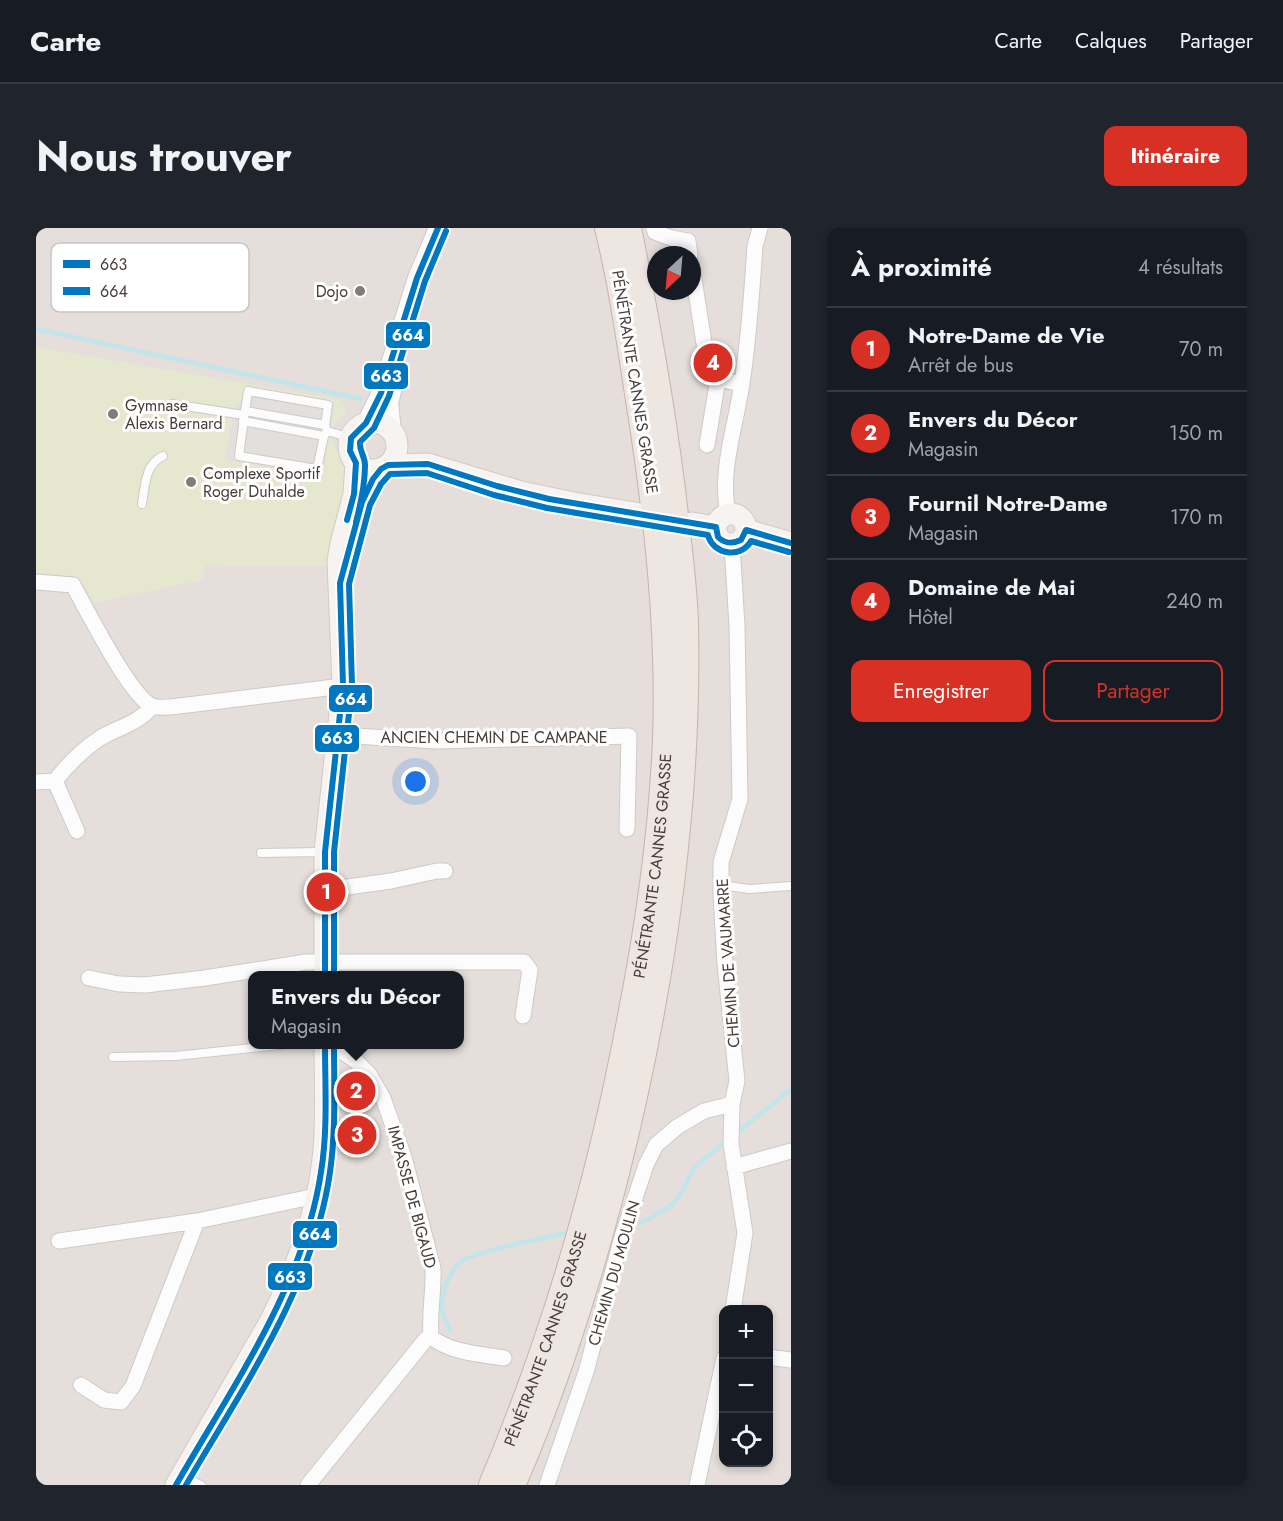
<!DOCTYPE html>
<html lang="fr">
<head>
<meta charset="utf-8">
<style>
  :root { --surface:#171b24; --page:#20242c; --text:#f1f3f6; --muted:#9ea1a6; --line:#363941; --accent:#d93025 }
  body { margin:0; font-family:Jost,sans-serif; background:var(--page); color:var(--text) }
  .controls { position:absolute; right:18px; bottom:18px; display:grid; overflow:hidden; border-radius:12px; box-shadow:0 3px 9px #0003 }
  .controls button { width:54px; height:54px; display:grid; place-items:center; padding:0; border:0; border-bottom:2px solid var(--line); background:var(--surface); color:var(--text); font:30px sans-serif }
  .compass { position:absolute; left:611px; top:18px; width:54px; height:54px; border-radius:50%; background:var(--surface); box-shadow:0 3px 9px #0003; rotate:206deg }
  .you { position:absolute; left:380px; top:554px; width:21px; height:21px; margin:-15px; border:4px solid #fff; border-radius:50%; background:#1a73e8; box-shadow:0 0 0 9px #1a73e833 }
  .badge { display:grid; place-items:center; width:39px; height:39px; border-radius:50%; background:var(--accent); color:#fff; font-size:20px; font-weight:700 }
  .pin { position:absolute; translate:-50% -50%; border:3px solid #fff; box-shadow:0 2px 6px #0006 }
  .popup { position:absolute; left:212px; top:743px; width:216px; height:78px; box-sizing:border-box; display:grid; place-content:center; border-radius:12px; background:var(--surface); filter:drop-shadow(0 2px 4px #0005); font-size:20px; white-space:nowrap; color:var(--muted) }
  .popup b { font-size:22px; color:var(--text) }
  .popup::after { content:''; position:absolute; left:50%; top:100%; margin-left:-12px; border:12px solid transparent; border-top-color:var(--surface) }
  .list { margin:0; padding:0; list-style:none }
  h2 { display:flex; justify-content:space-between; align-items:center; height:78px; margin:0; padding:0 24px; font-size:26px }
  h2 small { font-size:20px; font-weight:400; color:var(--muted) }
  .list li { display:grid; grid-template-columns:39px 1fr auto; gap:18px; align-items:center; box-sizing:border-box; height:84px; padding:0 24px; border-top:2px solid var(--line) }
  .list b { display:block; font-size:22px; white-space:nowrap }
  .list p { margin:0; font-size:20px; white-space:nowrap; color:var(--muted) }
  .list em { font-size:20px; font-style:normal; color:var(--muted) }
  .actions { display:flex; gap:12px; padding:18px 24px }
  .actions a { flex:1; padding:14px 0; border:2px solid var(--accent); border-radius:12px; text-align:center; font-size:21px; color:var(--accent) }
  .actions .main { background:var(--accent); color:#fff }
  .icon { flex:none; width:33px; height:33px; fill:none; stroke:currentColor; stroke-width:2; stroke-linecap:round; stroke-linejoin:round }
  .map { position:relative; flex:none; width:755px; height:1257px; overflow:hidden; border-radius:12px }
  header { display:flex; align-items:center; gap:36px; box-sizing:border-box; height:84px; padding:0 30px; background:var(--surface); border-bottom:2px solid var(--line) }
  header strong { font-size:28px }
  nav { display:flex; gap:33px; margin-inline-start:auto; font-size:21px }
  .intro { display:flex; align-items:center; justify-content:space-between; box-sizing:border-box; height:144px; padding:0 36px }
  h1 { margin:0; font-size:42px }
  .button { padding:15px 27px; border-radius:12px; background:var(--accent); color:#fff; font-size:21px; font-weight:700 }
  main { display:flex; gap:36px; padding:0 36px }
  aside { flex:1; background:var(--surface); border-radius:12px; box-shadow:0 3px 9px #0003 }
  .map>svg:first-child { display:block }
  .residential { fill:#e5deda; fill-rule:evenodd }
  .green { fill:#e5e8cf }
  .parking { fill:#e2dfdd }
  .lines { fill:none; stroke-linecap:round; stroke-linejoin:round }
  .stream { stroke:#c1e5ea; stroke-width:4.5 }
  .service-casing { stroke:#cdcac8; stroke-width:10 }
  .minor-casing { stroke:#cdcac8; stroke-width:17 }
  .tertiary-casing { stroke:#cdcac8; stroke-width:20 }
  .secondary-casing { stroke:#d1cac5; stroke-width:23 }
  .trunk-casing { stroke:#c6b4aa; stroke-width:28 }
  .service { stroke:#fdfcfc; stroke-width:8 }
  .minor { stroke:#fdfcfc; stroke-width:15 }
  .tertiary { stroke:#fdfcfc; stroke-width:18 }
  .secondary { stroke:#f6f3f0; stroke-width:21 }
  .trunk { stroke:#ede6e1; stroke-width:26 }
  .bus-1-casing { stroke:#fff; stroke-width:10 }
  .bus-2-casing { stroke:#fff; stroke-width:10 }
  .bus-1 { stroke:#0077c1; stroke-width:6 }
  .bus-2 { stroke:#0077c1; stroke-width:6 }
  .poi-dot { fill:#827b78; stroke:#fff; stroke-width:2 }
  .labels { text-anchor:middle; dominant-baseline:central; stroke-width:6; stroke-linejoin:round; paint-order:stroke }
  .poi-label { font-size:16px; fill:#463d39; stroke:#fff; text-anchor:start }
  .street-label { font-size:16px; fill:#463d39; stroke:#fff }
  .key { fill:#fff; stroke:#c8c5c4; stroke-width:1.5 }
  .key-label { font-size:16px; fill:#463d39 }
  .line-badge { stroke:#fff; stroke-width:2 }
  .badge-label { font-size:16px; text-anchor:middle; font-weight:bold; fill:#fff }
</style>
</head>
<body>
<header>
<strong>Carte</strong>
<nav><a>Carte</a><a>Calques</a><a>Partager</a></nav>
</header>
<div class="intro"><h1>Nous trouver</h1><a class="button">Itinéraire</a></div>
<main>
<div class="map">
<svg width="755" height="1257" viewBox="0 0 755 1257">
  <rect width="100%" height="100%" fill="#f1eeec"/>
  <!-- residential -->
  <path class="residential" d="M0,0H755V1257H0ZM620,27H656V63H620ZM216,748H424V816H216ZM688,1082H732V1234H688Z"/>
  <!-- green -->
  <path class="green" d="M0,119L305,172L311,184C275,213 311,221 311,250C311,264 305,277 301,291C296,306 294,322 291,338L170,337L166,352L58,375L42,349L0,345Z"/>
  <!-- parking -->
  <path class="parking" d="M313,0H366L364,7L358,6L356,14L312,4Z
    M208,159L299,174L286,248L189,232L198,179L205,173Z"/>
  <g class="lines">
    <!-- stream -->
    <path class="stream" d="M0,101L325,171
      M699,906L755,861
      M605,995L634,979L645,965L658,940L692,911
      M414,1103C412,1097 407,1088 406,1081C405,1065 413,1044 425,1034C438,1023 509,1010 529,1005"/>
    <!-- service casing -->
    <g class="service-casing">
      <path id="service" d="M136,176L208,187
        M209,183L212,163L292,177L289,197
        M207,193L288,208L290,205
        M288,208L281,241L203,228L209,183L289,197L291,203L315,210
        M106,276C109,258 109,236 127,228
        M225,625L286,624
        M685,657L713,661L755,658
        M77,829L140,828L252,816
        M146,1248L165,1257"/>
    </g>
    <!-- minor casing -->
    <g class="minor-casing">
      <path id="minor" d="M618,0L619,4L635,10L652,13L654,27
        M656,38L672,141L682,151L706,156
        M671,217L682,151
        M692,286C683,243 700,198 706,155C713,110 716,64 719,18L724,0
        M696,316L701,398L704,571L685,634V667L689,736L701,853L696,876L695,916L709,1005L697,1082
        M0,354L37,357C51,382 94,468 116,478C121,480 129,479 135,479L307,458
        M302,507L400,513L593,508L591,601
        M0,554L19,553
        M41,603L19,553C32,536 46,522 64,510C81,500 105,494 116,478
        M290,662L355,653L401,643H409
        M53,750L83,756L109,757L169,750L270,734H488L494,742L487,788
        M295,816L320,833L333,846L347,870L368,929L397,1040C398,1063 393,1086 395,1109C415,1125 444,1126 468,1130
        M698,939L755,923
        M23,1013L161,993L280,968
        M732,1129L755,1132
        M45,1157L68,1172L85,1174L97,1158L161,993
        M272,1257L390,1111L395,1109
        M511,1257L550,1144L586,1009L610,937L620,917L641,899L668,883L696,876
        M661,1257L688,1130"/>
    </g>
    <!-- tertiary casing -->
    <g class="tertiary-casing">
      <path id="tertiary" d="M330,195L345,165L381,50L402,0
        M356,204L353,175L358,155"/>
    </g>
    <!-- secondary casing -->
    <g class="secondary-casing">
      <path id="secondary" d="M313 218a24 24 0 1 1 48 0a24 24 0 1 1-48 0Z
        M352,237L392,236L485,264L538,275L605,286
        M680 301a15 15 0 1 1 30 0a15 15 0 1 1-30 0Z
        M656,295L680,299
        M710,302L755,315
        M289,748V624L307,458L302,333L305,316L318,266L320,235
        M140,1257L235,1092C261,1040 283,981 288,922C291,887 289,852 289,816"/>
    </g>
    <!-- trunk casing -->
    <g class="trunk-casing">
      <g id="trunk">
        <path id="s1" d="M456,1257C520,1106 565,949 595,788C613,697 626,604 630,512C634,398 621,284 603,172C594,114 586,56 572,0"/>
        <path d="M476,1257C520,1157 553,1051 580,945C625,765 653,581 649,396C648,359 643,323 639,287C628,190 611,95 592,0"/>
      </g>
    </g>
    <!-- service -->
    <use href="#service" class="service"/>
    <!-- minor -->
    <use href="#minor" class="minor"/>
    <!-- tertiary -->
    <use href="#tertiary" class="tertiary"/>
    <!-- secondary -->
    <use href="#secondary" class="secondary"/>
    <!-- trunk -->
    <use href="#trunk" class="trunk"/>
    <!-- bus-1 casing -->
    <g class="bus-1-casing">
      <path id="bus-1" d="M311,292L318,266L320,235L314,223L315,210L330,195L345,165L381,50L402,0
        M289,748V624L307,458L304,355L326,274L337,251L345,241L352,237L392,236L461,258L513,271L680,299L682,309C689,316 696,316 705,312L710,302L755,315
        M140,1257C196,1159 268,1058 285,944C292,902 289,859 289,816"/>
    </g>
    <!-- bus-2 casing -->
    <g class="bus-2-casing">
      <path id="bus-2" d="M320,294C325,275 329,257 329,237C329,228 323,223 324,214L338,200L353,168L389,53L410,3
        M298,748V624L316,458L313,356L334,277L345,256L354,246L391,245L458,267L511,280L672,307C677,327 705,331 715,313L753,324
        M150,1257C207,1159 278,1058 294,944C300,902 298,859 298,816"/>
    </g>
    <!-- bus-1 -->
    <use href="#bus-1" class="bus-1"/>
    <!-- bus-2 -->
    <use href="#bus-2" class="bus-2"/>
  </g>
  <!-- markers -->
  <g class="poi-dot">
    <circle cx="324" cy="63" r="6"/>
    <circle cx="77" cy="186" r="6"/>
    <circle cx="155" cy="254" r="6"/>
  </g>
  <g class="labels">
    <!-- poi labels -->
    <g class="poi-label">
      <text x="312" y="63" text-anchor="end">Dojo</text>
      <text x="89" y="177">Gymnase<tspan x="89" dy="18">Alexis Bernard</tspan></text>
      <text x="167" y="245">Complexe Sportif<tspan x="167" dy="18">Roger Duhalde</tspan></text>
    </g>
    <!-- street labels -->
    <g class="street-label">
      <text transform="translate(599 154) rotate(81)">PÉNÉTRANTE CANNES GRASSE</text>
      <text x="458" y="509">ANCIEN CHEMIN DE CAMPANE</text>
      <text stroke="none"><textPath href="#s1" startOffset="642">PÉNÉTRANTE CANNES GRASSE</textPath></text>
      <text transform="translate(692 735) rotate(-94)">CHEMIN DE VAUMARRE</text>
      <text transform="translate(376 969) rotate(75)">IMPASSE DE BIGAUD</text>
      <text transform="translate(578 1045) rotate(-74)">CHEMIN DU MOULIN</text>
      <text stroke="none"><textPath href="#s1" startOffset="156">PÉNÉTRANTE CANNES GRASSE</textPath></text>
    </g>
  </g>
  <!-- legend -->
  <rect x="15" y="15" width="198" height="69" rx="9" class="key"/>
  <rect x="27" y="32" width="27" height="8" fill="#0077c1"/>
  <rect x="27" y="59" width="27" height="8" fill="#0077c1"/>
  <g class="key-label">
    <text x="64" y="42">663</text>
    <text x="64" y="69">664</text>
  </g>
  <g class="line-badge">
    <rect x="349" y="93" width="46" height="28" rx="6" fill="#0077c1"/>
    <rect x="327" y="134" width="46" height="28" rx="6" fill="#0077c1"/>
    <rect x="292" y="456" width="45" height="29" rx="6" fill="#0077c1"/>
    <rect x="278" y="496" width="46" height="29" rx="6" fill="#0077c1"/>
    <rect x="256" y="992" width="46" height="29" rx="6" fill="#0077c1"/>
    <rect x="231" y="1034" width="46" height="29" rx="6" fill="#0077c1"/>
  </g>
  <g class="badge-label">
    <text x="372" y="113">664</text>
    <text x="350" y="154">663</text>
    <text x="315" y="477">664</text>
    <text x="301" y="516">663</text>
    <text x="279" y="1012">664</text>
    <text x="254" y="1055">663</text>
  </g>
</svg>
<div class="controls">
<button>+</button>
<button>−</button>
<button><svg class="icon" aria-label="locate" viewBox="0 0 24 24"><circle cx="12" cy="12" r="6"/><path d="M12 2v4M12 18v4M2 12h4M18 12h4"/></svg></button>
</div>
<svg class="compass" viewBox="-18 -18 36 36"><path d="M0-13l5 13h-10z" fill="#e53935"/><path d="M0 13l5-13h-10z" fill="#9ea1a6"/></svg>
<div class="you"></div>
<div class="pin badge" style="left:290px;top:664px">1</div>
<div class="pin badge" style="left:320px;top:863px">2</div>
<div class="popup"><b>Envers du Décor</b>Magasin</div>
<div class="pin badge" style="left:321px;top:907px">3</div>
<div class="pin badge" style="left:677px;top:135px">4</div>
</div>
<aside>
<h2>À proximité<small>4 résultats</small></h2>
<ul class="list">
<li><span class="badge">1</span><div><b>Notre-Dame de Vie</b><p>Arrêt de bus</p></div><em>70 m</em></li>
<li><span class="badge">2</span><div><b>Envers du Décor</b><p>Magasin</p></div><em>150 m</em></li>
<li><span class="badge">3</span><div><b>Fournil Notre-Dame</b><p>Magasin</p></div><em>170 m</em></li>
<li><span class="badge">4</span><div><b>Domaine de Mai</b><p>Hôtel</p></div><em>240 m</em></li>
</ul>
<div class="actions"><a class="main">Enregistrer</a><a>Partager</a></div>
</aside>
</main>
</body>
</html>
